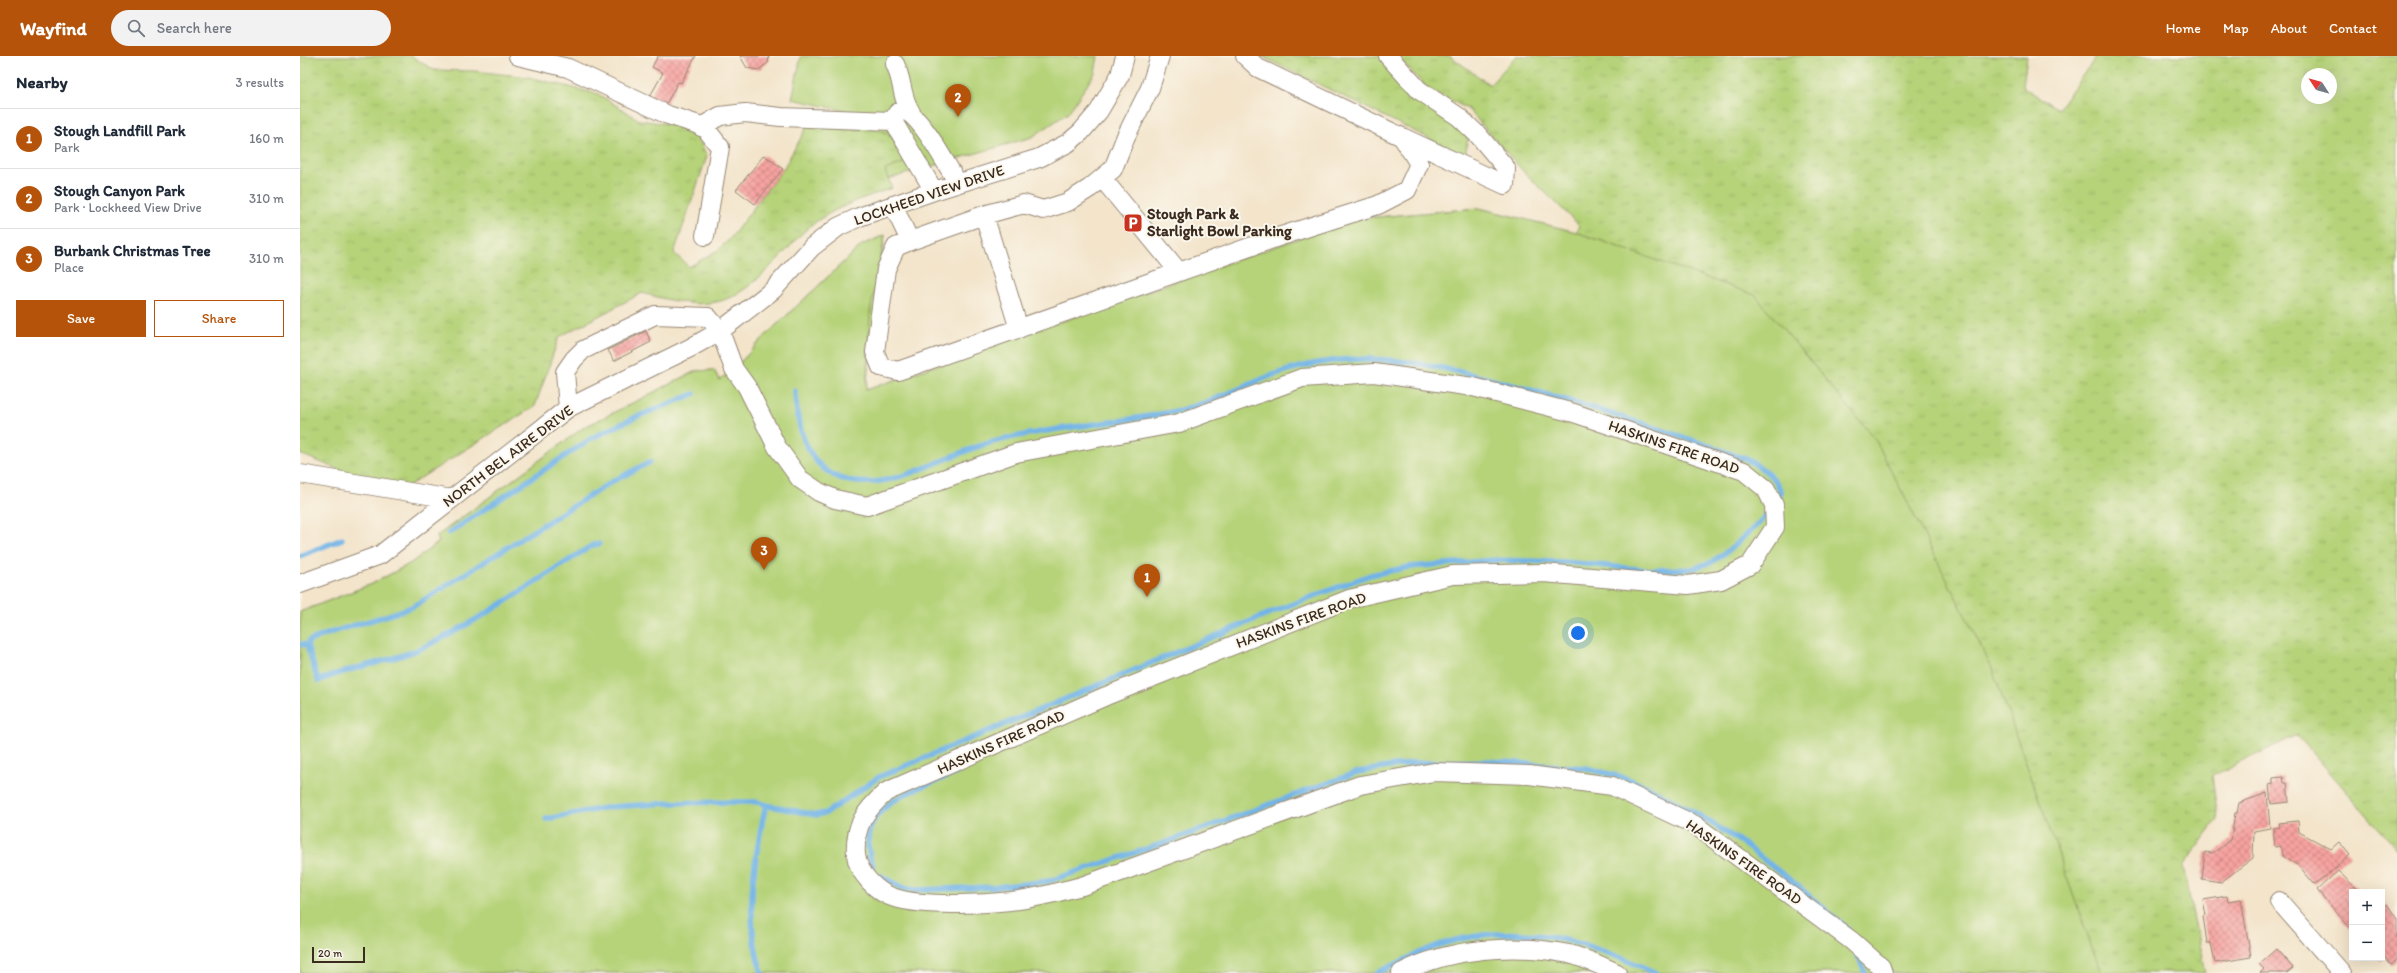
<!DOCTYPE html>
<html lang="en">
<head>
<meta charset="utf-8">
<style>
  :root { --surface:#fff; --page:#f2f2f3; --text:#1f2937; --muted:#747a83; --line:#e0e1e3; --accent:#b45309 }
  body { margin:0; font-family:Itim,sans-serif; background:var(--page); color:var(--text) }
  .controls { position:absolute; right:12px; bottom:12px; display:grid; overflow:hidden; border-radius:0px; box-shadow:0 4px 16px #0002 }
  .controls button { width:36px; height:36px; display:grid; place-items:center; padding:0; border:0; border-bottom:1px solid var(--line); background:var(--surface); color:var(--text); font:20px sans-serif }
  .compass { position:absolute; left:2001px; top:12px; width:36px; height:36px; border-radius:50%; background:var(--surface); box-shadow:0 4px 16px #0002; rotate:306deg }
  .scale { position:absolute; left:12px; bottom:10px; width:53px; box-sizing:border-box; padding-left:4px; border:2px solid #3b2a1e; border-top:0; font-size:11px; line-height:14px; white-space:nowrap; color:#3b2a1e; -webkit-text-stroke:3px #fbf7ec; paint-order:stroke }
  .you { position:absolute; left:1278px; top:577px; width:14px; height:14px; margin:-10px; border:3px solid #fff; border-radius:50%; background:#1a73e8; box-shadow:0 0 0 6px #1a73e833 }
  .badge { display:grid; place-items:center; width:26px; height:26px; border-radius:50%; background:var(--accent); color:#fff; font-size:13px; font-weight:700 }
  .pin { position:absolute; translate:-50% -33px; filter:drop-shadow(0 1px 2px #0008) }
  .pin::after { content:''; position:absolute; top:21px; width:14px; height:12px; background:inherit; clip-path:polygon(0 0,100% 0,50% 100%) }
  .list { margin:0; padding:0; list-style:none }
  h2 { display:flex; justify-content:space-between; align-items:center; height:52px; margin:0; padding:0 16px; font-size:17px }
  h2 small { font-size:13px; font-weight:400; color:var(--muted) }
  .list li { display:grid; grid-template-columns:26px 1fr auto; gap:12px; align-items:center; box-sizing:border-box; height:60px; padding:0 16px; border-top:1px solid var(--line) }
  .list b { display:block; font-size:15px; white-space:nowrap }
  .list p { margin:0; font-size:13px; white-space:nowrap; color:var(--muted) }
  .list em { font-size:13px; font-style:normal; color:var(--muted) }
  .actions { display:flex; gap:8px; padding:12px 16px }
  .actions a { flex:1; padding:9px 0; border:1px solid var(--accent); border-radius:0px; text-align:center; font-size:14px; color:var(--accent) }
  .actions .main { background:var(--accent); color:#fff }
  .icon { flex:none; width:22px; height:22px; fill:none; stroke:currentColor; stroke-width:2; stroke-linecap:round; stroke-linejoin:round }
  .map { position:relative; flex:none; width:2097px; height:917px; overflow:hidden }
  header { display:flex; align-items:center; gap:24px; box-sizing:border-box; height:56px; padding:0 20px; background:var(--accent); color:#fff }
  header strong { font-size:19px }
  nav { display:flex; gap:22px; margin-inline-start:auto; font-size:14px }
  .search { width:280px; height:36px; background:var(--page); display:flex; align-items:center; gap:10px; box-sizing:border-box; padding:0 14px; border-radius:22px; color:var(--muted); font-size:15px }
  main { display:flex }
  aside { flex:1; background:var(--surface) }
  .map>svg:first-child { display:block }
  .grass { fill:url(#grass-tufts); stroke:#787e4c; fill-rule:evenodd }
  .green { fill:#b6d379; stroke:#787e4c }
  .lines { fill:none; stroke-linecap:round; stroke-linejoin:round }
  .stream { stroke:#72b4e7; stroke-width:5.5 }
  .building { fill:url(#building-cross-hatch) }
  .minor-casing { stroke:#978774; stroke-width:20 }
  .minor { stroke:#fff; stroke-width:18 }
  .labels { text-anchor:middle; dominant-baseline:central; stroke-width:4; stroke-linejoin:round; paint-order:stroke }
  .street-label { font-size:15px; fill:#3b2a1e; stroke:#fbf7ec }
  .poi-label { font-size:15px; font-weight:bold; fill:#3b2a1e; stroke:#fbf7ec; text-anchor:start }
</style>
</head>
<body>
<header>
<strong>Wayfind</strong>
<div class="search"><svg class="icon" aria-label="search" viewBox="0 0 24 24"><circle cx="10" cy="10" r="6"/><path d="M15 15l6 6"/></svg>Search here</div>
<nav><a>Home</a><a>Map</a><a>About</a><a>Contact</a></nav>
</header>
<main>
<aside>
<h2>Nearby<small>3 results</small></h2>
<ul class="list">
<li><span class="badge">1</span><div><b>Stough Landfill Park</b><p>Park</p></div><em>160 m</em></li>
<li><span class="badge">2</span><div><b>Stough Canyon Park</b><p>Park · Lockheed View Drive</p></div><em>310 m</em></li>
<li><span class="badge">3</span><div><b>Burbank Christmas Tree</b><p>Place</p></div><em>310 m</em></li>
</ul>
<div class="actions"><a class="main">Save</a><a>Share</a></div>
</aside>
<div class="map">
<svg width="2097" height="917" viewBox="0 0 2097 917">
  <defs>
    <pattern id="grass-tufts" width="24" height="20" patternUnits="userSpaceOnUse"><rect width="24" height="20" fill="#b6d379"/><path d="M3 7l-1-3M5 7V3M7 7l1-3M15 17l-1-3M17 17v-4M19 17l1-3" fill="none" stroke="#9db568"/></pattern>
    <pattern id="building-cross-hatch" width="8" height="8" patternUnits="userSpaceOnUse"><rect width="8" height="8" fill="#f7a3a0"/><path d="M0 0l8 8M0 8l8-8" fill="none" stroke="#c98582"/></pattern>
  </defs>
  <rect width="100%" height="100%" fill="#fbf7ec"/>
  <filter id="ink" filterUnits="userSpaceOnUse"><feTurbulence type="fractalNoise" baseFrequency=".025" numOctaves="2"/><feDisplacementMap in="SourceGraphic" scale="8" xChannelSelector="R" yChannelSelector="G"/><feConvolveMatrix kernelMatrix="1 2 1 2 8 2 1 2 1" color-interpolation-filters="sRGB"/></filter>
  <filter id="wash" filterUnits="userSpaceOnUse"><feTurbulence type="fractalNoise" baseFrequency=".012" numOctaves="4" result="noise"/><feDisplacementMap in="SourceGraphic" scale="16" xChannelSelector="R" yChannelSelector="G"/><feGaussianBlur stdDeviation="0.9" result="paint"/><feColorMatrix in="noise" values="0 0 0 0 0 0 0 0 0 0 0 0 0 0 0 0 0 1.4 0 .05"/><feComposite in="paint" operator="in"/></filter>
  <g filter="url(#wash)">
    <rect width="100%" height="100%" fill="#f3e4ca"/>
    <!-- grass -->
    <path class="grass" d="M0,0H111L134,14L174,15L228,21L298,38L339,64L375,69L397,81L407,100L374,197L389,211L418,194L430,183L483,113L507,71L575,72C594,77 598,90 606,106L585,114L592,132C563,142 535,151 510,170C499,179 490,191 480,201C430,253 411,256 342,237L259,281L235,350L108,430L106,440L0,398Z
      M961,0H1081L1113,38L1168,81L1165,100Z
      M1097,0H1150L1190,29L1216,0H1727L1723,31L1758,53L1797,0H2097V793L1997,679L1912,720L1918,763L1883,810L1905,917H0V556L74,527L111,507L139,486L137,480L283,372L396,315L414,314L419,324L434,313L468,277L562,189L585,179L566,334L1054,163L1179,152L1276,176L1280,170L1224,116L1168,53L1127,32ZM2007,18H2031V42H2007Z"/>
    <!-- green -->
    <path class="green" d="M501,0H798L795,17L768,57L732,81L588,123L585,114L606,106C590,75 590,72 554,74L555,57L492,43Z
      M1179,152L1276,176L1455,239L1575,383L1692,612L1801,917H0V556L74,527L111,507L139,486L137,480L283,372L396,315L414,314L419,324L434,313L468,277L562,189L585,179L570,256L566,334L1054,163Z"/>
    <g class="lines">
      <!-- stream -->
      <path class="stream" d="M495,335C497,371 506,413 546,424C589,436 644,400 686,388C748,370 813,369 876,355C909,348 939,332 970,320C1001,309 1033,302 1067,303C1118,304 1167,317 1216,330C1294,351 1370,376 1446,403C1460,410 1476,420 1481,436L1476,446
        M149,477L292,382L336,361L394,338
        M0,500L42,483
        M0,588L7,589L18,625C52,610 88,607 122,592C182,564 237,524 293,489L299,488
        M7,589L9,585C43,570 80,564 114,550L313,425L350,406
        M466,749L516,759L526,757L579,721L982,552L1070,519L1109,511L1195,504L1265,506L1348,514L1391,513L1412,506L1429,494L1458,468L1470,454
        M246,763L310,751L369,747L434,746H457L466,749C454,803 443,864 462,917
        M573,810C549,750 615,734 656,717
        M581,820L603,832L615,834L696,831L749,825L864,787L1058,716L1113,707L1189,705L1286,712L1325,722L1348,731L1394,756L1438,784L1499,831L1548,873
        M1557,898L1565,917
        M1077,917C1103,905 1128,891 1156,884C1229,866 1290,887 1356,917"/>
    </g>
    <g id="blocks">
      <!-- building -->
      <path class="building" d="M358,0H396L381,27L378,26L365,50L349,42L363,17L352,11Z
        M440,0H469L468,7L458,14L447,12Z
        M464,99L483,113L455,148L436,134Z
        M346,275L351,286L314,305L308,294Z
        M1983,721L1984,727H1987L1989,746L1971,748L1969,729L1973,728V722Z
        M1967,737L1970,772L1954,775L1953,802L1921,826L1902,823L1905,796L1913,797L1931,784L1935,757H1937L1939,747Z
        M1998,765L1999,776L2031,793L2039,786L2050,799L2015,829L1999,810L1982,800L1981,790L1975,791L1973,772L1980,771L1979,767Z
        M2038,815L2060,836H2052L2051,873L2017,834Z
        M1927,840L1928,845L1941,843L1951,901L1915,907L1911,887H1907L1903,860L1906,859L1903,844Z
        M2087,848L2097,863V904L2091,909L2085,902L2080,906L2076,902H2082V853Z
        M1976,893L1993,912L1987,917H1960L1964,913L1959,908Z"/>
    </g>
  </g>
  <g filter="url(#ink)">
    <use href="#blocks" fill-opacity="0" stroke="#978774" stroke-width="1"/>
    <g class="lines">
      <!-- minor casing -->
      <g class="minor-casing">
        <path id="minor" d="M218,0L268,12L368,59L396,68L406,73L420,91L405,180
          M860,0L850,32L826,80L813,113L790,132L768,146L743,154L724,148L684,159L610,185L596,191L586,213L575,296L581,311L598,315L981,180L1078,149L1107,134L1119,108L1102,81L958,12L945,0
          M1088,0L1119,34L1159,61L1179,80L1206,112L1205,129L1102,81
          M595,8C603,24 601,42 611,56
          M401,71L420,60L445,57L481,61L593,65
          M802,122L879,216
          M634,135L593,65L597,57L603,54C622,60 646,109 658,127
          M593,149L610,185
          M684,159L719,273
          M268,352L265,316L274,303L283,294L355,259L408,261L420,275L434,313L447,331L477,391L500,423L519,436L535,443L567,450L716,397L879,367L1002,322L1074,317L1173,331L1274,357L1444,415L1466,433L1474,449L1475,471L1450,509L1421,524L1388,529L1243,517L1153,519L1049,543L806,640L586,736C565,755 554,769 556,799C558,817 577,837 595,842C628,852 706,848 741,840C755,837 769,833 782,830L1060,729L1134,716L1229,719L1312,730L1395,769L1552,885L1581,911L1583,917
          M0,418L152,443
          M0,528L80,499L268,352L390,292L420,275L473,234L512,191L538,171L559,161L634,135L739,102L768,87L781,76L799,55L820,19L825,0
          M1979,845L2042,917
          M1101,917C1149,892 1215,887 1269,898C1285,902 1302,910 1317,917"/>
      </g>
      <!-- minor -->
      <use href="#minor" class="minor"/>
    </g>
  </g>
  <!-- icons -->
  <defs>
    <g id="parking-square" transform="scale(1)"><rect x="-9" y="-9" width="18" height="18" rx="4" fill="#c8321e" stroke="#fbf7ec"/><path d="M-3.5-5.5H1a3.5 3.5 0 0 1 0 7H-1V5.5H-3.5ZM-1-3.4V-.6H.8a1.4 1.4 0 0 0 0-2.8Z" fill="#fff"/></g>
  </defs>
  <g fill-rule="evenodd">
    <use href="#parking-square" x="833" y="167"/>
  </g>
  <g class="labels">
    <!-- street labels -->
    <g class="street-label">
      <text transform="translate(629 139) rotate(-19)">LOCKHEED VIEW DRIVE</text>
      <text transform="translate(1374 391) rotate(19)">HASKINS FIRE ROAD</text>
      <text transform="translate(208 400) rotate(-37)">NORTH BEL AIRE DRIVE</text>
      <text transform="translate(1001 564) rotate(-20)">HASKINS FIRE ROAD</text>
      <text transform="translate(701 686) rotate(-24)">HASKINS FIRE ROAD</text>
      <text transform="translate(1444 806) rotate(35)">HASKINS FIRE ROAD</text>
    </g>
    <!-- poi labels -->
    <g class="poi-label">
      <text x="847" y="158">Stough Park &amp;<tspan x="847" dy="17">Starlight Bowl Parking</tspan></text>
    </g>
  </g>
</svg>
<div class="controls">
<button>+</button>
<button>−</button>
</div>
<svg class="compass" viewBox="-18 -18 36 36"><path d="M0-13l5 13h-10z" fill="#e53935"/><path d="M0 13l5-13h-10z" fill="#747a83"/></svg>
<div class="scale">20 m</div>
<div class="you"></div>
<div class="pin badge" style="left:847px;top:541px">1</div>
<div class="pin badge" style="left:658px;top:61px">2</div>
<div class="pin badge" style="left:464px;top:514px">3</div>
</div>
</main>
</body>
</html>
